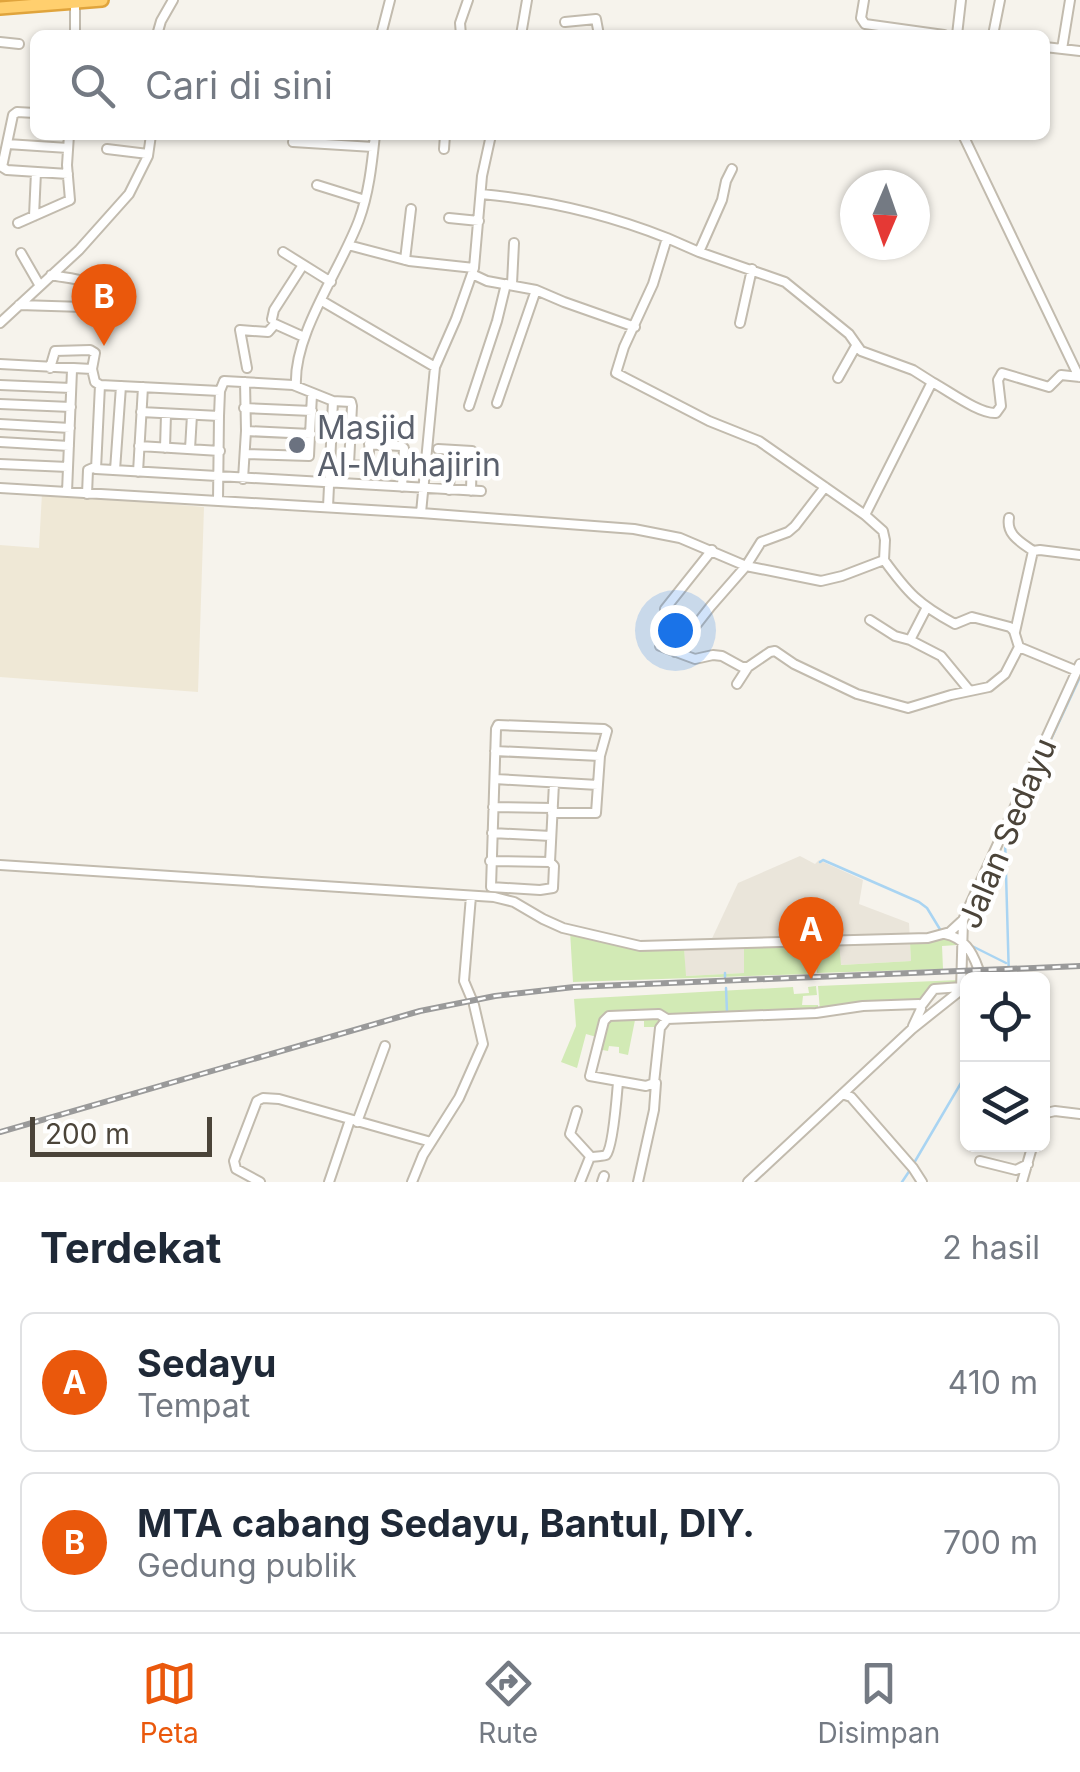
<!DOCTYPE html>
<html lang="id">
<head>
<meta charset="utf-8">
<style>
  :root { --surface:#fff; --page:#f6f6f7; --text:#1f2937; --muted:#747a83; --line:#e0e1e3; --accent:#ea580c }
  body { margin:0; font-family:Inter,sans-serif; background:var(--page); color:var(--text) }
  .controls { position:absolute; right:30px; bottom:30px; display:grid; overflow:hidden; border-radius:15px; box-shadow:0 2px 8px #0004 }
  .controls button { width:90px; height:90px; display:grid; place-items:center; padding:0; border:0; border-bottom:2px solid var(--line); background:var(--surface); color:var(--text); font:50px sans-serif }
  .compass { position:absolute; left:840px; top:170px; width:90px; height:90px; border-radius:50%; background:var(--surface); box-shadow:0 2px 8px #0004; rotate:182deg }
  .scale { position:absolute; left:30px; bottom:25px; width:182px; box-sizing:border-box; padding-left:10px; border:5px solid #4b4439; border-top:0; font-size:28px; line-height:35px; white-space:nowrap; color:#4b4439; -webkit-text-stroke:8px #fff; paint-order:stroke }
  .you { position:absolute; left:675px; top:630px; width:35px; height:35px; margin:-25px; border:8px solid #fff; border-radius:50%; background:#1a73e8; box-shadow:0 0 0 15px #1a73e833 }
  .badge { display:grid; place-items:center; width:65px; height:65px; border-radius:50%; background:var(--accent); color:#fff; font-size:32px; font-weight:700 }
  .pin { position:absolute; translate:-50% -82px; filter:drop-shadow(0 2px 5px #0008) }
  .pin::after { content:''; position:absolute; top:52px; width:35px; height:30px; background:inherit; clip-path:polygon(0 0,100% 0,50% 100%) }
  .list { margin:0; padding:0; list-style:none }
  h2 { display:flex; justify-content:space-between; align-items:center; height:130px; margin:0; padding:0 40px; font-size:42px }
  h2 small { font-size:32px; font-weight:400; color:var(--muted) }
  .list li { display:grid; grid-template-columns:65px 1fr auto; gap:30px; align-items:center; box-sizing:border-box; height:140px; margin:0 20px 20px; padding:0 20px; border:2px solid var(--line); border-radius:15px }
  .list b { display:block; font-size:38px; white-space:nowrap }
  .list p { margin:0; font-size:32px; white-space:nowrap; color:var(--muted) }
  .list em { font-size:32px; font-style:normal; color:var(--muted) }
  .icon { flex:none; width:55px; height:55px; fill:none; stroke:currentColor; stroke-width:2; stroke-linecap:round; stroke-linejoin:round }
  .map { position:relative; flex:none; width:1080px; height:1182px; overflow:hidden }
  .search { position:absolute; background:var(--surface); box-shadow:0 2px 8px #0004; left:30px; right:30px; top:30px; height:110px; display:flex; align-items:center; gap:25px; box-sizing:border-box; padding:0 35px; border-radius:15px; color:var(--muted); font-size:38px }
  .sheet { height:450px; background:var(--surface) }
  nav { display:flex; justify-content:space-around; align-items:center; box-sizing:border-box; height:140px; border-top:2px solid var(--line); background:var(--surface); font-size:28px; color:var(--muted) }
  nav a { display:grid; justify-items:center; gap:5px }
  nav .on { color:var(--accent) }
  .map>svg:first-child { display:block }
  .residential { fill:#eae5da }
  .education { fill:#efe8d6 }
  .green { fill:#d2eab5 }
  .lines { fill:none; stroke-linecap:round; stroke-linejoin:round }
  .stream { stroke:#a9d4f2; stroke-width:2.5 }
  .minor-casing { stroke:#c2bbae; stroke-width:12 }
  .highway-casing { stroke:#e0a43c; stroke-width:16 }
  .minor { stroke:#fff; stroke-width:8 }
  .highway { stroke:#ffcf6e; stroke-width:11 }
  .rail-casing { stroke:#9a9a9a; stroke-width:6 }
  .rail { stroke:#fff; stroke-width:2.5; stroke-dasharray:8; stroke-linecap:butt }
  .worship-dot { fill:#6b7280; stroke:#fff; stroke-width:4 }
  .labels { text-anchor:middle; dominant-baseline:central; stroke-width:9; stroke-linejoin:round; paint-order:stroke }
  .worship-label { font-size:32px; fill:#5b616d; stroke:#fff; text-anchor:start }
  .street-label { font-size:32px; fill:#4b4439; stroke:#fff }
</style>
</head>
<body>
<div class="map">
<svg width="1080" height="1182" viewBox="0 0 1080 1182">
  <rect width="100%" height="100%" fill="#f6f3ec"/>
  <!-- residential -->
  <path class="residential" d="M800,856L815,864L819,860L863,880L859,904L909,923L911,961L840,965L839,944L744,947L745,973L685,976L684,948L708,947L738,883Z"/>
  <!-- education -->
  <path class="education" d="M42,493L204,507L198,692L0,677V545L39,548Z"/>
  <!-- green -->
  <path class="green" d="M570,931L641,948H684L686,976L744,973V946L806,944L813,952L814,956L805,957L806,962H810V974L573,982Z
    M947,937L957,940V945L942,946L943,969L817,973L815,952L821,943H839L841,965L911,961L910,943L931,942Z
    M959,980V984L932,987L919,1002L820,1011L818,986Z
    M816,986L817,995L803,996L802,1005H818V1011L663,1018L657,1027H644V1021L635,1020L628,1055L619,1053V1047L609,1046L608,1051L597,1049L600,1038L586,1034L577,1068L561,1062L576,1026L574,999L793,987L794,994L809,993L808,987Z"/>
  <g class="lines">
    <!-- stream -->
    <path class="stream" d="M820,862L823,860L919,902L927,908L941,931
      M968,944L1006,963
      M725,973V977
      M1009,979L1005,838L1080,677
      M726,988L727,1012
      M914,1163L968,1071
      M902,1182L910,1170"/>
    <!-- minor casing -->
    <g class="minor-casing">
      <path id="minor" d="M864,0L861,18L865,24L944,35
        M565,22L596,19L599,35
        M75,35V2
        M157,35L161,21L173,0
        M381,35L390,0
        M461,35L460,23L468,0
        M521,35L527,0
        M957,35L961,0
        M993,35L1000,0
        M0,42L19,44
        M1045,47L1080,51
        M1062,49L1070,0
        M35,113L17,112L13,115L2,167L7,170L68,174
        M963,135L1079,377
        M293,142L373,147
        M7,144L68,148
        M107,149L148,154
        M444,149L445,135
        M732,169L726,181L722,200L699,252L667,238L653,284L624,347L616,373L709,421L759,441L865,515L883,531L885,540L884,560
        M317,185L365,200
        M481,194C545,200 607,214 667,238
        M34,216L36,172
        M449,218L479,221
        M18,223L70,200L67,165L69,135
        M348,245L409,261L474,268
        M283,252L331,282
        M699,252L785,282L849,334L861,351L913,370L932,382
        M21,253L40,286
        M405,260L411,209
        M472,274L487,281L536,290L564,302L635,327
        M51,275C67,279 92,277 97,294
        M512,284L514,243
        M322,301L435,367
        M19,305L84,307
        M272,319L274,310L303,265
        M0,323L79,250L129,194L148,156L151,135
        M740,323L752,269
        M0,364L92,369L95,382L100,385L96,469L481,491
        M50,368L55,351L90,350L95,353L92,369
        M247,368L240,330L268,332L275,324L304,337
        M838,378L856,346
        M0,385L71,388
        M100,385L220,391
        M296,386C293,334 341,269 359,220C369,193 372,163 375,135
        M497,403L536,290
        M0,404L71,407
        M469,406L497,321L506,284
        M244,408L312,411
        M141,412L219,416
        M0,424L70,428
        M246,431L311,434
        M0,442L69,446
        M369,444L401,446L404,448L402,487
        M139,446L220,451
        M165,448L166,414
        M190,449L192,415
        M438,449L472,451L471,491
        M246,454L309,456L312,394
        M0,464L68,467
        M331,464L404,468
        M368,465L371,423
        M115,470L121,386
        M138,472L143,387
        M243,479L246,431L245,382
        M0,488L421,513L634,529L680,538L746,566L821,581L842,576L884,560C908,593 918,604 955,624L972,617L1010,627L1014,631L1019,647L1005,674L989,687L951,695L908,708L857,694L794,664L775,651L770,652L748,667H742L722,656L713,655L695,659L660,646
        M449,490L451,450
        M67,492L72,370
        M87,494L88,470L95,467
        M218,501L219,416L220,391L224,381L293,385L333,401L351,402L352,406L349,464
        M328,507L333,401
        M421,513L435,367L456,319L474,268L482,176L491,135
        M865,515L932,382C949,391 979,414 996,413L1001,406L998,380L1002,373L1049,387L1061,375L1080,377
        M1009,518C1006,535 1021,542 1033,551
        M665,609L712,550
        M870,620L895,636L910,640L941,656L969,690
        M1015,632L1033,551L1040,550L1080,555
        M910,640L926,609
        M1019,647L1077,671
        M675,652L711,606L746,566L761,542L788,532L795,526L825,487
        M737,684L748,667
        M495,751L600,756
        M495,779L598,785
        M493,807L553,808
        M552,813H596L600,756L607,731L604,729L498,725L496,729L491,887L540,890L553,888L554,866L550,862L554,783
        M492,833L551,836
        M490,861L550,862
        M0,865L494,897L514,902L543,919L563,928L640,946L928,938L950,932L963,920
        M471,896L464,981L472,1000
        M945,934C964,938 972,951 978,968
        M921,1006L934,989L962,987
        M667,1019L660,1028L654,1083L646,1086L590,1076L604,1021L609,1016L659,1014L667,1019L816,1013L863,1006L919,1004L921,1009L913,1026
        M842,1094L851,1097L913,1168L922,1182
        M577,1111L570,1134L591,1157
        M1042,1114L1055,1111L1080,1114
        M357,1122L385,1046
        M980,1161L1016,1170L1028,1164
        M260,1182L236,1169L234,1161L257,1101L263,1098L279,1099L431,1142
        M329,1182L350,1120
        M412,1182L423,1155L459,1098L483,1044L474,1005
        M580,1182L590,1157C592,1157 604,1156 606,1155C613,1148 617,1094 618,1082
        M602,1182L604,1176
        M638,1182L654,1110L656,1083
        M748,1182L912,1029L961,990L963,920L1080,664
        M1022,1182L1033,1144"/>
    </g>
    <!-- highway casing -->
    <g class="highway-casing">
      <path id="highway" d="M0,8L102,0"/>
    </g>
    <!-- minor -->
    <use href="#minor" class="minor"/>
    <!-- highway -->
    <use href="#highway" class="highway"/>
    <!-- rail casing -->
    <g class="rail-casing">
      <path id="rail" d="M0,1132L420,1011L495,996L574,987L1080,966"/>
    </g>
    <!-- rail -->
    <use href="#rail" class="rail"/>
  </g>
  <!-- markers -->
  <circle class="worship-dot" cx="297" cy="445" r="10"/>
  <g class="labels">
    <!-- worship labels -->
    <g class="worship-label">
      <text x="317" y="427">Masjid<tspan x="317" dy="37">Al-Muhajirin</tspan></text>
    </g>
    <!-- street labels -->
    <g class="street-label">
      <text transform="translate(1007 833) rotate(-67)">Jalan Sedayu</text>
    </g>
  </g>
</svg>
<div class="controls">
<button><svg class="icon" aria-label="locate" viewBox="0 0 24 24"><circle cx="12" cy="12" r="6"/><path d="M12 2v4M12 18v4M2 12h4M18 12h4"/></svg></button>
<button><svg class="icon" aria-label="layers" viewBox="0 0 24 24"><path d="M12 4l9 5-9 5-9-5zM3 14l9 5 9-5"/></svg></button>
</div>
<svg class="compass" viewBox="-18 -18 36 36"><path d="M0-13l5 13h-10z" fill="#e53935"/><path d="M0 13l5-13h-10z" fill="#747a83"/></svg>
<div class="scale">200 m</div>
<div class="you"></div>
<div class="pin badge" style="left:811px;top:979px">A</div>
<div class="pin badge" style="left:104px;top:346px">B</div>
<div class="search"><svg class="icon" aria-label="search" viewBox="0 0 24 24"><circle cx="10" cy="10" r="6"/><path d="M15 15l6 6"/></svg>Cari di sini</div>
</div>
<section class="sheet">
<h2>Terdekat<small>2 hasil</small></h2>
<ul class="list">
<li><span class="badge">A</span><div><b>Sedayu</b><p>Tempat</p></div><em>410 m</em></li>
<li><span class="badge">B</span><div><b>MTA cabang Sedayu, Bantul, DIY.</b><p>Gedung publik</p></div><em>700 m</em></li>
</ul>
</section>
<nav>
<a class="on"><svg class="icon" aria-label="map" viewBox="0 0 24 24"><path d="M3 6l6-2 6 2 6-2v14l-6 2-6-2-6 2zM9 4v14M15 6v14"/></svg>Peta</a>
<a><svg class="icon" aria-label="directions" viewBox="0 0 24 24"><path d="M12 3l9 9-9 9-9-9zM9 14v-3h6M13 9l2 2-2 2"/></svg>Rute</a>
<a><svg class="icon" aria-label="saved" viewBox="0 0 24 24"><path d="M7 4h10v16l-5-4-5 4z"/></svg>Disimpan</a>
</nav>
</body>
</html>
